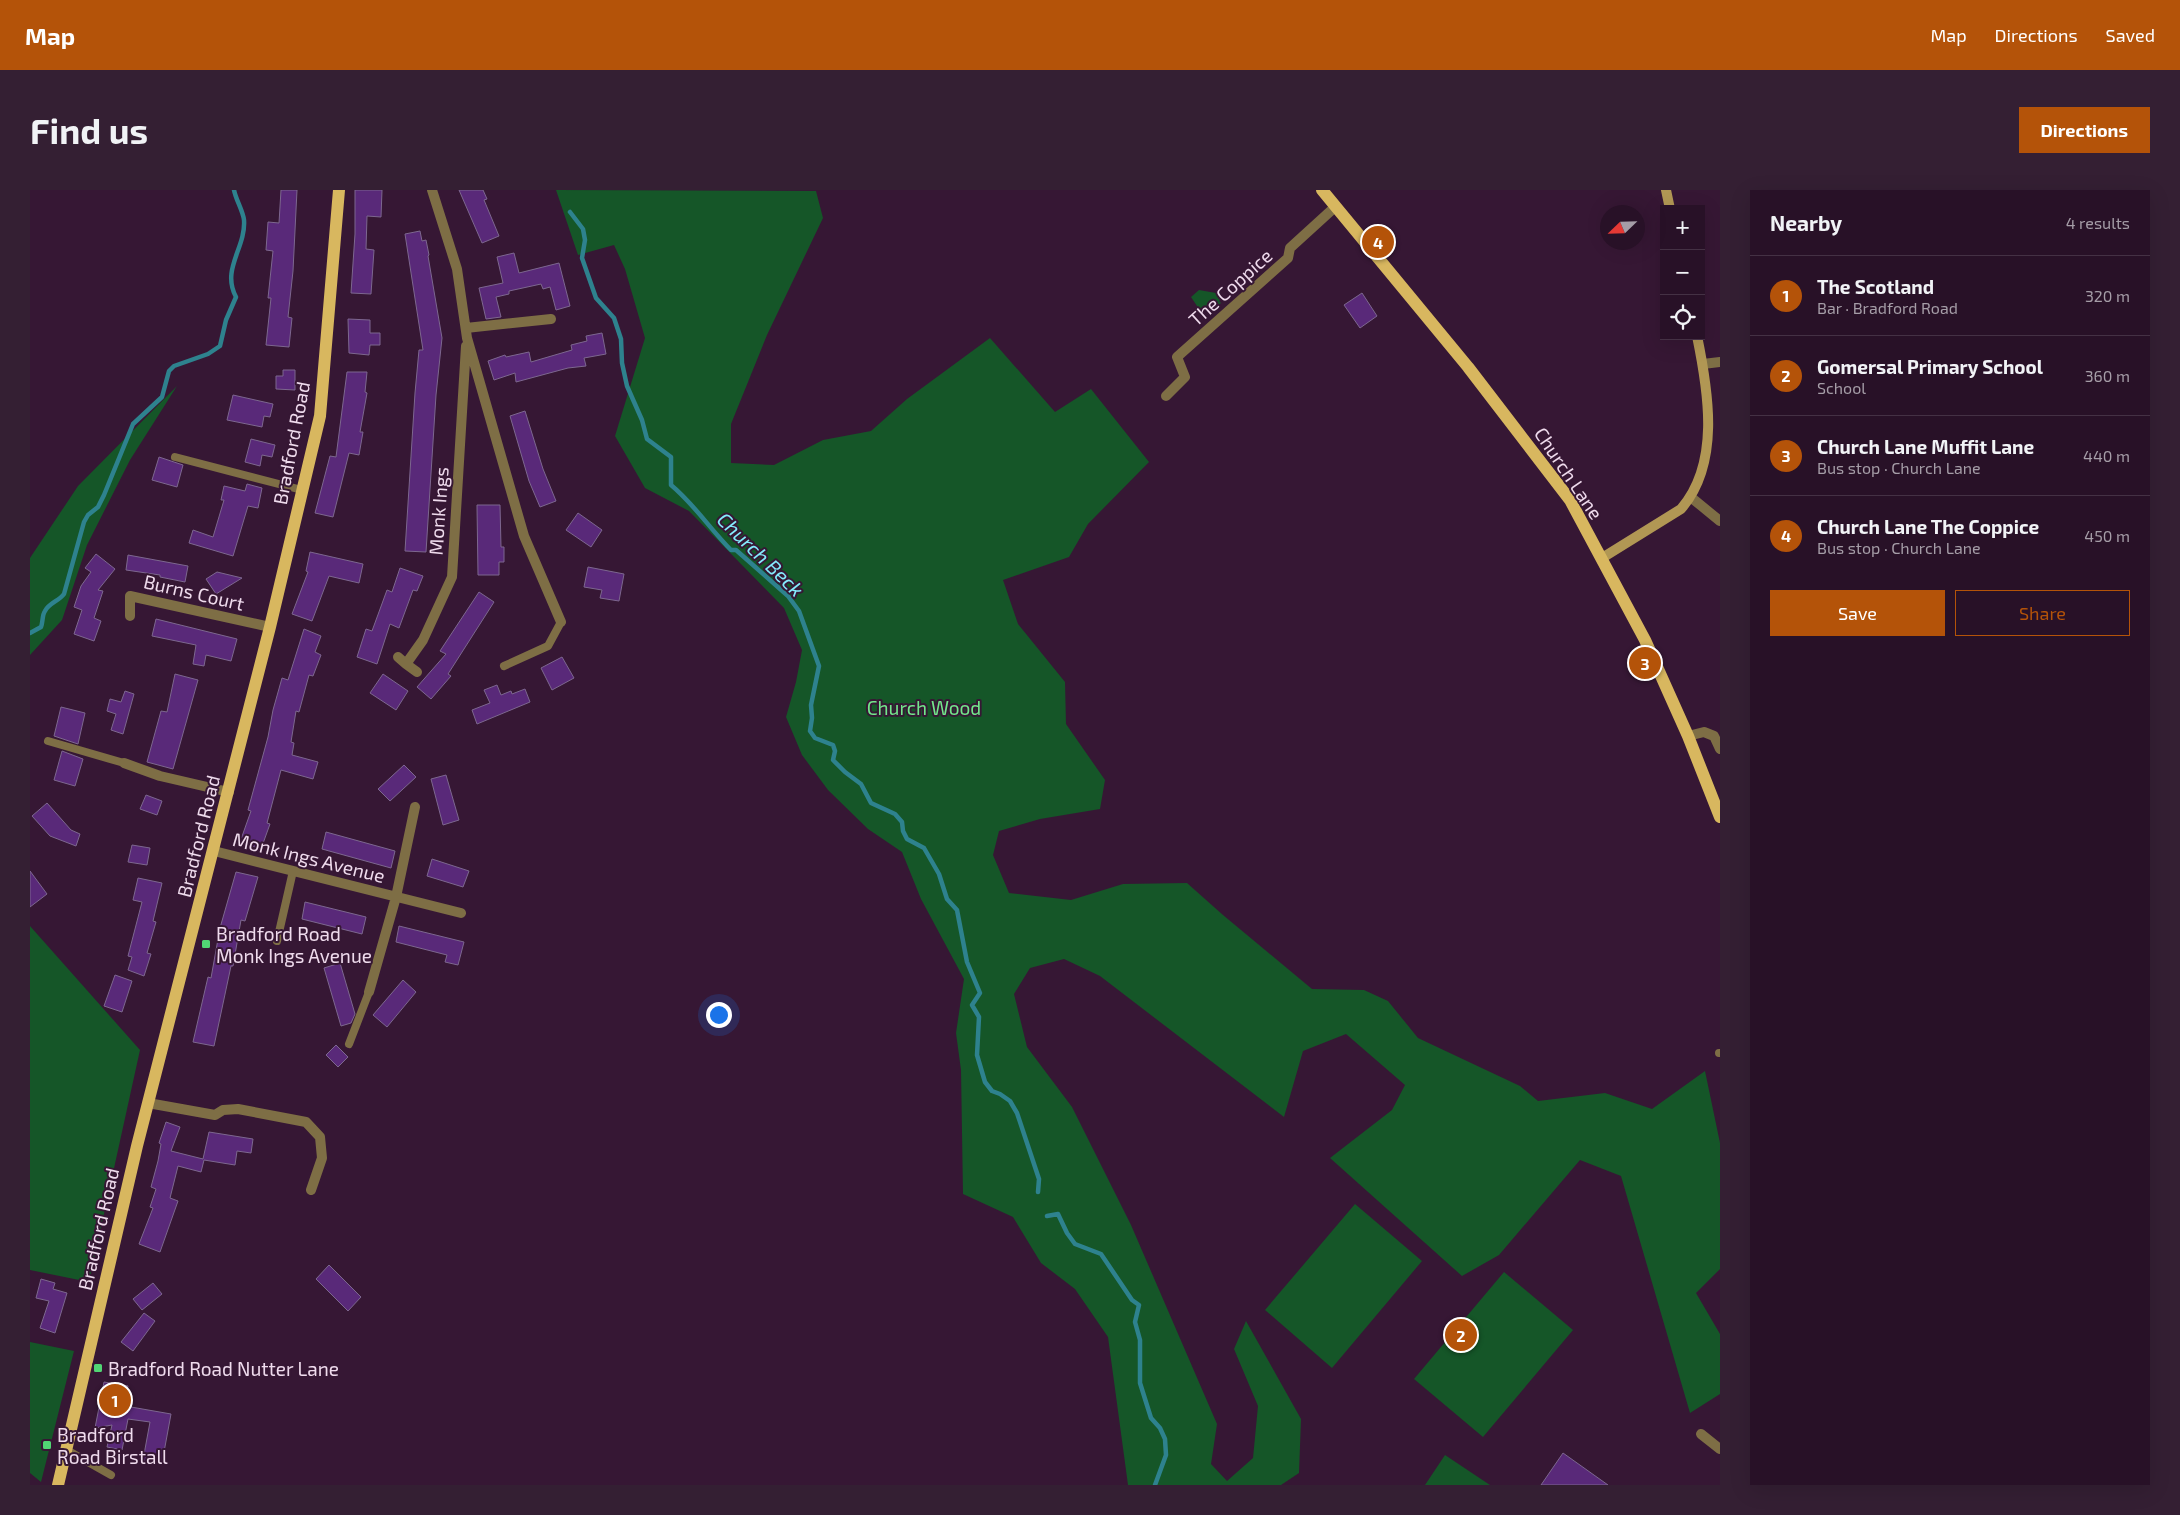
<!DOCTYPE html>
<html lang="en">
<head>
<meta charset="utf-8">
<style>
  :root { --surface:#281127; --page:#341f33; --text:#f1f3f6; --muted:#a59da7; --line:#443144; --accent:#b45309 }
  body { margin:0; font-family:"Exo 2",sans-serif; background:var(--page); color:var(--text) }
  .controls { position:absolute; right:15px; top:15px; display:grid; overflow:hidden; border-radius:0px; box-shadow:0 5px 20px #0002 }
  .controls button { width:45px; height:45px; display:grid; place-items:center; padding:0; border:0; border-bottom:1px solid var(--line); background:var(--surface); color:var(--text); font:25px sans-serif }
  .compass { position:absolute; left:1570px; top:15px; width:45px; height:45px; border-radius:50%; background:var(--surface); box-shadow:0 5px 20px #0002; rotate:247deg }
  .you { position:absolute; left:688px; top:824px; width:18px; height:18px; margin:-12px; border:4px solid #fff; border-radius:50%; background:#1a73e8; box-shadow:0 0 0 8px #1a73e833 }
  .badge { display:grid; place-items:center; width:32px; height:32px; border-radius:50%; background:var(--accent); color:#fff; font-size:16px; font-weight:700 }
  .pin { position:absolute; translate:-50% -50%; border:2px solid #fff; box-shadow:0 1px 5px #0006 }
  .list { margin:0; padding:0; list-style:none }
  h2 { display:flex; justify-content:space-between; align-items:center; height:65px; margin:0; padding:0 20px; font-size:21px }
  h2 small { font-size:16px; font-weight:400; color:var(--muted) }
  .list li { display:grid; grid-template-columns:32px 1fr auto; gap:15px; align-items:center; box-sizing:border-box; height:80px; padding:0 20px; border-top:1px solid var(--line) }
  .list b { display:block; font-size:19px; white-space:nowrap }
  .list p { margin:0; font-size:16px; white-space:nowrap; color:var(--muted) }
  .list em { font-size:16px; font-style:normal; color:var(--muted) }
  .actions { display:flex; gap:10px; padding:15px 20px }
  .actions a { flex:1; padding:11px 0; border:1px solid var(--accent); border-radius:0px; text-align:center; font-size:18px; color:var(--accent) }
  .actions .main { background:var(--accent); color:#fff }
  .icon { flex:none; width:28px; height:28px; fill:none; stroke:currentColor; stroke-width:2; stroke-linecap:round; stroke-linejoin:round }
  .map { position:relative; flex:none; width:1690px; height:1295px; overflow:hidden; border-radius:0px }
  header { display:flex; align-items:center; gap:30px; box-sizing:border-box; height:70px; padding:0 25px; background:var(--accent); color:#fff }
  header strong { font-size:24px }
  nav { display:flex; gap:28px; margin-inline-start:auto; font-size:18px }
  .intro { display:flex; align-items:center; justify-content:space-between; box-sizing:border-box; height:120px; padding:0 30px }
  h1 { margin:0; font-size:35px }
  .button { padding:12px 22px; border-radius:0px; background:var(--accent); color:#fff; font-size:18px; font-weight:700 }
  main { display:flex; gap:30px; padding:0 30px }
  aside { flex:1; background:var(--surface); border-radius:0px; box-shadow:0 5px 20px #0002 }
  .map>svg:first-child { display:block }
  .green { fill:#155628 }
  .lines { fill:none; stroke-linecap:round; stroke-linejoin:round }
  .stream { stroke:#2e828e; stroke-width:4.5 }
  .building { fill:#592979; stroke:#7d678f }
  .service { stroke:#7e6e45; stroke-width:8 }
  .minor { stroke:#7e6e45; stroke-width:10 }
  .secondary { stroke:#b19754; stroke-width:10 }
  .primary { stroke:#d8b75f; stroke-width:12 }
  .poi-dot { fill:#51d674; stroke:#361734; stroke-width:2 }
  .labels { text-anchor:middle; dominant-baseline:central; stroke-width:4; stroke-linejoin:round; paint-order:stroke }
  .street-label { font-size:19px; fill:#efdbed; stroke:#361734 }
  .park-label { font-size:19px; fill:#73e78c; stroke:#361734 }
  .poi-label { font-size:19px; fill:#efdbed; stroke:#361734; text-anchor:start }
  .water-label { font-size:20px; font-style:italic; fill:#84ebfc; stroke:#361734 }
</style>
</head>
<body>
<header>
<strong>Map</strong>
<nav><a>Map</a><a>Directions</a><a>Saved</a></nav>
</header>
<div class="intro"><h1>Find us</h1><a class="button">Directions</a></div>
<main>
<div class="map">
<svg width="1690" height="1295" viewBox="0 0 1690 1295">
  <rect width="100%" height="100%" fill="#361734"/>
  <!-- green -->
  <path class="green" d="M526,0L786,1L793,28L737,145L701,234V273L744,275L793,250L841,241L877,209L960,148L1025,222L1061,199L1119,272L1058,334L1039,367L973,390L988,434L1035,492L1036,534L1075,590L1070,619L1010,629L969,641L963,665L979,703L1041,710L1093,694L1157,693L1193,725L1282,799L1334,800L1358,811L1388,848L1490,896L1508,911L1575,903L1622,919L1675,881L1690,953V1079L1666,1103L1690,1144V1204L1660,1223L1591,986L1550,970L1469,1065L1432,1086L1300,968L1362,920L1375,895L1316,844L1273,861L1254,927L1070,786L1034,769L1000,778L984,804L997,857L1042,917L1101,1035L1187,1234L1181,1274L1197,1291L1223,1268L1228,1216L1204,1159L1216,1131L1271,1229L1269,1283L1251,1295H1098L1078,1147L1045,1099L1011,1073L983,1027L933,1004L931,880L926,843L934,789L891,709L872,662L838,639L798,600L772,565L756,527L766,492L772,460L754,418L659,321L615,298L585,246L615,148L595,79L584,55L548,65Z
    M1169,100L1186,103L1192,109L1189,111L1191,113L1182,121L1169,119L1161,107Z
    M147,196L100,270L57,355L32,430L0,465V368L48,296Z
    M0,736L110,860L59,1092L0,1080Z
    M1325,1014L1392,1071L1302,1178L1235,1120Z
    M1474,1082L1543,1140L1453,1247L1384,1189Z
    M0,1152L44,1161L11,1292L0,1283Z
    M1415,1265L1460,1295H1395Z"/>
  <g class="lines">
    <!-- stream -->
    <path class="stream" d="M540,22L553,39L555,50L552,68L566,108L584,128L591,149L592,173L597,196L612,230L617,249L641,267V295C664,314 680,339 701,360H706L758,406L769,421L789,476L781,515L782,528L780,541L785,548L803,555L805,561L803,570L815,582L831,594L841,613L865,624L872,632L873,641L877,649L894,658L909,684L917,709L927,720L937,772L950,803L942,815L949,827L947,865L955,892L962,901L970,904L980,911L987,923L1009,989L1008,1002
      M0,443L11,437C13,432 12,425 15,421C19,413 29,411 34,404L54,332L58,325L68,317L74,305L103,234L132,207L139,181L144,176L178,164L190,156L196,130L206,107C191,79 216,58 214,30C213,21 206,10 204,0
      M1017,1026L1028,1024L1037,1043L1045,1054L1071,1064L1102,1110L1109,1115L1105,1132L1110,1150V1193L1121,1228L1130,1238L1135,1249L1136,1265L1125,1295"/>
  </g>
  <!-- building -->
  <path class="building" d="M251,0H267L263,81L258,127L262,128L259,157L236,155L241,108H238L243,61L236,60L238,32L249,33Z
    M325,0H352L351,27L337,26L336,59L344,60L341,104L321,103L325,44Z
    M429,0H453L457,9L454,10L469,46L452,53Z
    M390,41L392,51L396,50L399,65L398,66L412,148L406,205L396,362L375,361L385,203L389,160H393L375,44Z
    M484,63L489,83L529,73L540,116L526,120L520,97L513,99L511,94L479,101V104L466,107L471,127L456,129L449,98L473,93L467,67Z
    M1332,103L1347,126L1330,138L1314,115Z
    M318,129L340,130V143H350V155H340L339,165L319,163Z
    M572,143L576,164L554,168L556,176L538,178L486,192L485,183L464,190L458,171L475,165L476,167L499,162L501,172L542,160L541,155L557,151L556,146Z
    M253,180H265V200L246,199V186H253Z
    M317,182H337L335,202L337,203L330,242H333L329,265L319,263L303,327L285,323L300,266L306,267Z
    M203,205L243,214L240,227L234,226L232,237L197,230Z
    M495,221L513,279L526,311L510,317L499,291L480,226Z
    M221,249L245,255L242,267L232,265L230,276L215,272Z
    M129,267L153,275L147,297L122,290Z
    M217,294L232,298L228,318L218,316L203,366L159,353L163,340L183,347L194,310H191L194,296L215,301Z
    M447,315H470L471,357H474V372H469V385H448Z
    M548,323L572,340L561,357L536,340Z
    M280,362L333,374L329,393L299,386L282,431L262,424L278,382L276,381Z
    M66,364L85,379L68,400L73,401L64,428L71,431L64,451L44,444L52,420L44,417L51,396L61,382L55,378Z
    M98,365L158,376L155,392L130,387V385L96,380Z
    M558,377L594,384L589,411L570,408L572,400L554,397Z
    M370,378L393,386L387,401L383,400L369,438L360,434L347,474L327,467L336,439L342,441L357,400L362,402Z
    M187,382L212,388L186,404L176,389Z
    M449,402L464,412L418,484L421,486L401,509L387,497L416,464L410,461Z
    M126,429L207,449L201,471L176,465L174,476L163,474L166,455L122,446Z
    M274,439L291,446L285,462L291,465L283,486L279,485L269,522L266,521L261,552L264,553L262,565L288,572L283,589L251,580L237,633L240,634L231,659L210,652L221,621L218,620L238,547L243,520L252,488L258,490Z
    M532,467L544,488L522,500L511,478Z
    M145,484L168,490L143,579L117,572L131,521L137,522Z
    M353,484L378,501L366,520L340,503Z
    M467,495L471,505L481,501L482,504L495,499L500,512L447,534L442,520L460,513L454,500Z
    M95,501L104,504L93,544L81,540L86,524L77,521L80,509L91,512Z
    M31,517L55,523L48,554L24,546Z
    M32,561L53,569L45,596L24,590Z
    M374,575L386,587L360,611L348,599Z
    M416,585L429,630L413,635L401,589Z
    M116,605L132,611L127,625L110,619Z
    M17,613L41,640L50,644L46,656L20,646L2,626Z
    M296,642L365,661L361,678L292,659Z
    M102,655L120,658L117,675L98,672Z
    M402,669L439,681L433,697L397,686Z
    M0,681L17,704L0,717Z
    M206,682L228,687L215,731L211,730L203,776H201L184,856L163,852L178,787L181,788L190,738Z
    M108,688L132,693L123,731L126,732L117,763L121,764L114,786L98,780L102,767L98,766L112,712L103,710Z
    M275,712L336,727L332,744L272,729Z
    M369,736L434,752L428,775L415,772L417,765L366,752Z
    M310,773L325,824L321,833L311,836L294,778Z
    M85,785L102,791L92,822L74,816Z
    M373,790L386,802L357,837L343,825Z
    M306,855L318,867L308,877L296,865Z
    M136,932L150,937L141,961L173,969L179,942L223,949L221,963L207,961L205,975L174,970L171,982L148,976L140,1008L148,1011L130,1062L109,1054L123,1018L120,1017L126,999L121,997L128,971L131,954L129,953Z
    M299,1075L331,1107L318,1121L286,1089Z
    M11,1089L25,1093L23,1099L37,1103L25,1143L10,1138L19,1111L6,1108Z
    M123,1093L132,1104L112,1120L103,1109Z
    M114,1123L125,1131L103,1161L91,1152Z
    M74,1192L98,1196L95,1210L102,1211L101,1217L141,1224L132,1273L113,1270L120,1232L98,1229L92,1260L77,1257L82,1235L65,1238Z
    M1533,1263L1578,1295H1511Z"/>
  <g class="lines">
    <!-- service -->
    <path class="service" d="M145,267L272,300
      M474,476L518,456L531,432
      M18,551L94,573
      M247,751L263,681
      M319,854L339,802
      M1689,863H1690
      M35,1259L81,1285"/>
    <!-- minor -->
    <path class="minor" d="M402,0L427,79L437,148L494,346L531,432
      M436,138L521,129
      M1673,174L1690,172
      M1136,206L1155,187L1147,167L1258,68L1260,58L1305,17
      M1663,309L1690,331
      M100,426V406L240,437
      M368,467L376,474L393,450L422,387L436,156
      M376,474L387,482
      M1658,546L1674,542L1684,546L1690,559
      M94,573L130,586L199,602
      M184,661L431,723
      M339,802L366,707L385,617
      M118,913L185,925L193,920L208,919L276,932L290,947L292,968L281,1000
      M1671,1244L1690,1259"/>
    <!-- secondary -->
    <path class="secondary" d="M1636,0L1640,19
      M1572,368L1651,319C1690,274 1679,204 1667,146"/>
    <!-- primary -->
    <path class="primary" d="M1292,0L1438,177L1540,310L1615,450L1658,546L1690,627
      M28,1295L107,956L240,437L290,226L309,0"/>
  </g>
  <!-- markers -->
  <g class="poi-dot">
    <rect x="171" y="749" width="10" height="10" rx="2.5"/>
    <rect x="63" y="1173" width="10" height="10" rx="2.5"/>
    <rect x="12" y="1250" width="10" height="10" rx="2.5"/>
  </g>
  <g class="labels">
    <!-- street labels -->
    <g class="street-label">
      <text transform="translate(1200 97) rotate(-42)">The Coppice</text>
      <text transform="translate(261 253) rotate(-79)">Bradford Road</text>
      <text transform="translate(1539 283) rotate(56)">Church Lane</text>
      <text transform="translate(408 321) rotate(-86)">Monk Ings</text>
      <text transform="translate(164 402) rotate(13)">Burns Court</text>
      <text transform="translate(168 646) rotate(-76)">Bradford Road</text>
      <text transform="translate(279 667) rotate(14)">Monk Ings Avenue</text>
      <text transform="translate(68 1039) rotate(-77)">Bradford Road</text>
    </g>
    <!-- park labels -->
    <g class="park-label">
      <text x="894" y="517">Church Wood</text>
    </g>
    <!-- poi labels -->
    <g class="poi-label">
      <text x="186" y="743">Bradford Road<tspan x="186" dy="22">Monk Ings Avenue</tspan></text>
      <text x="78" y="1178">Bradford Road Nutter Lane</text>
      <text x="27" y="1244">Bradford<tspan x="27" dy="22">Road Birstall</tspan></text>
    </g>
    <!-- water labels -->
    <g class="water-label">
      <text transform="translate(731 364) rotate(44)">Church Beck</text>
    </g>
  </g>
</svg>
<div class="controls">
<button>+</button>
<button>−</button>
<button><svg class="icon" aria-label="locate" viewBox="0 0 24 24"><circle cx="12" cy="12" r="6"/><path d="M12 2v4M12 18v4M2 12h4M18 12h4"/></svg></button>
</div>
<svg class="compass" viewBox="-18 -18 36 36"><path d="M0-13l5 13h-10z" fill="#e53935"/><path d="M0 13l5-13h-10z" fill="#a59da7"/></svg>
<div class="you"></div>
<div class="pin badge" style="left:85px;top:1210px">1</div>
<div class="pin badge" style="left:1431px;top:1145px">2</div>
<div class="pin badge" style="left:1615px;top:473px">3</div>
<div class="pin badge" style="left:1348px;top:52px">4</div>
</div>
<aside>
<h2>Nearby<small>4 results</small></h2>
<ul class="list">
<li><span class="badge">1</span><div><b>The Scotland</b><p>Bar · Bradford Road</p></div><em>320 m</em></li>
<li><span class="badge">2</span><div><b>Gomersal Primary School</b><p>School</p></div><em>360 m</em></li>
<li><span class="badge">3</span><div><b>Church Lane Muffit Lane</b><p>Bus stop · Church Lane</p></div><em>440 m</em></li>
<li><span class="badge">4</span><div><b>Church Lane The Coppice</b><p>Bus stop · Church Lane</p></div><em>450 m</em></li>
</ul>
<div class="actions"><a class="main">Save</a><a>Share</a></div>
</aside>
</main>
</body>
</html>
